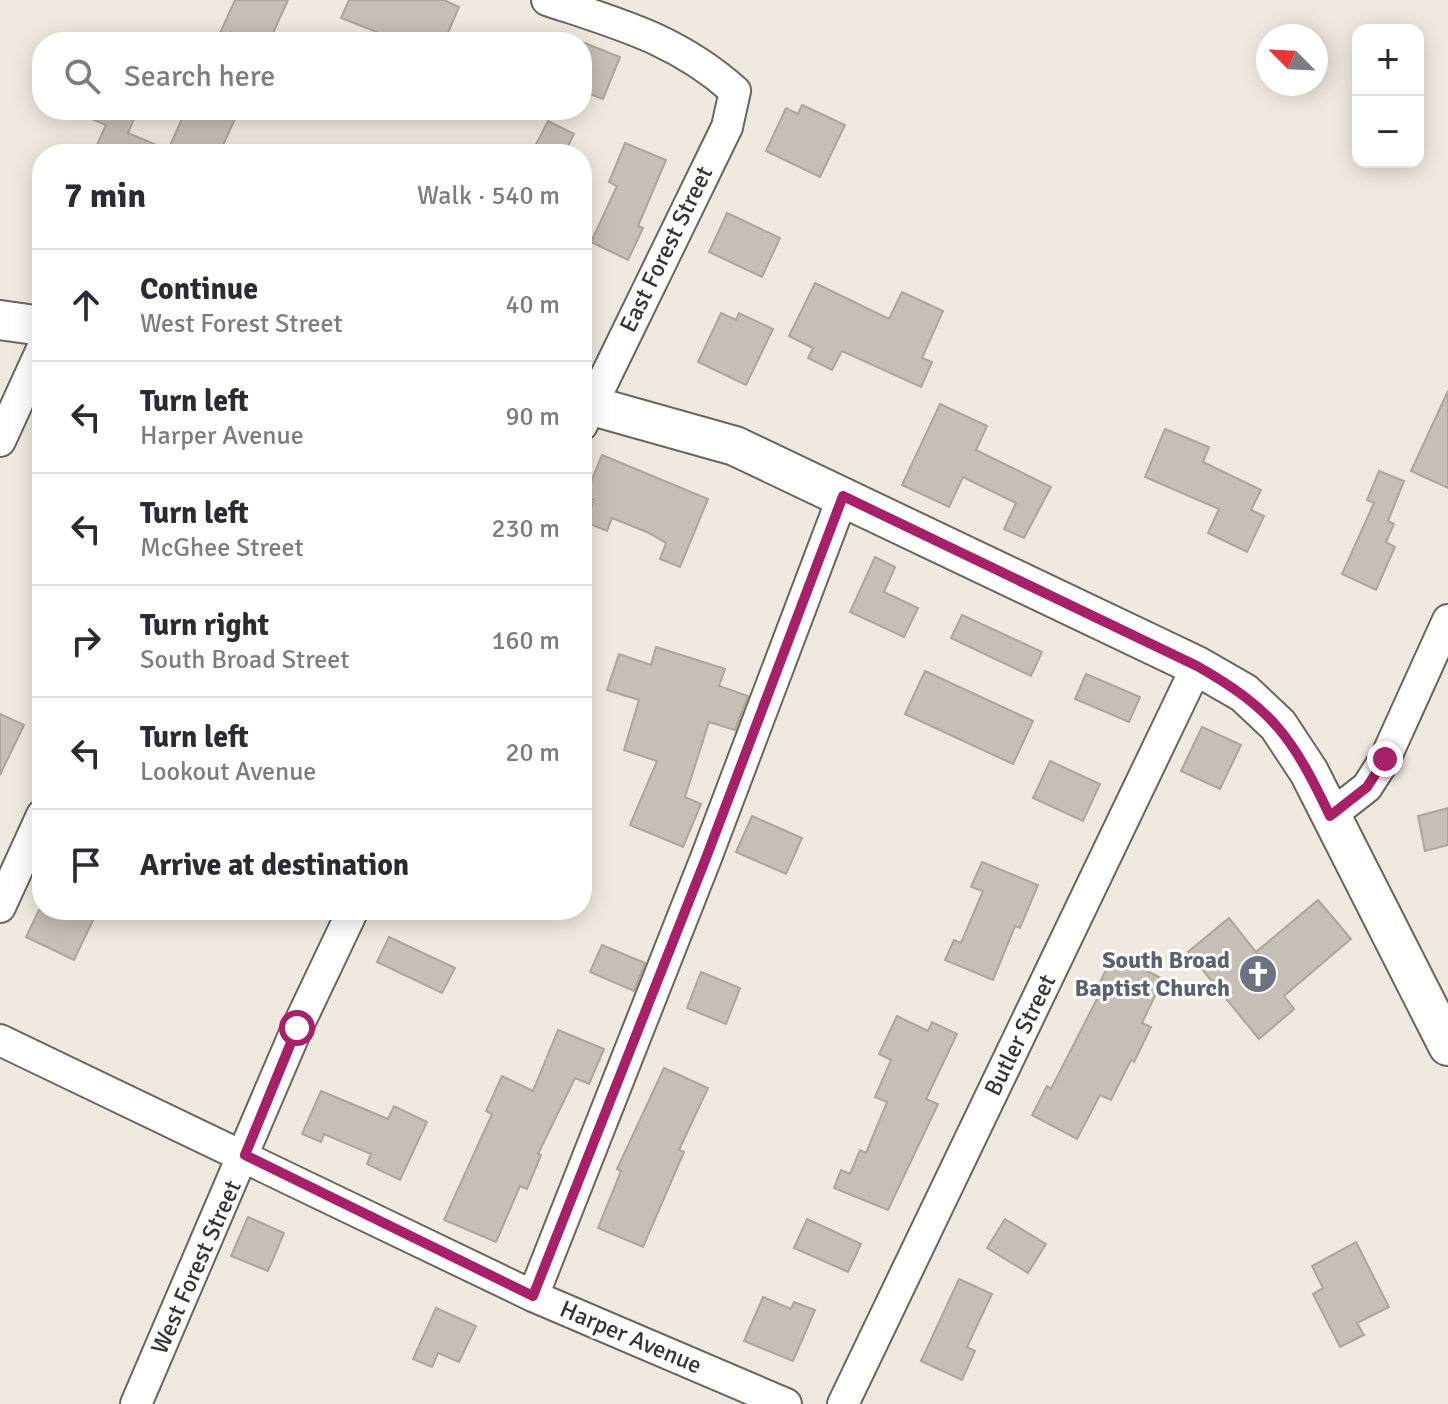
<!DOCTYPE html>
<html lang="en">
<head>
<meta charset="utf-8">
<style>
  :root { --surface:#fff; --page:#f2f2f3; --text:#2b2b33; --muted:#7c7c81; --line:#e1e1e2 }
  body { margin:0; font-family:Signika,sans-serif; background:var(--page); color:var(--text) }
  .controls { position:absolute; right:24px; top:24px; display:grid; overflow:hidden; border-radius:16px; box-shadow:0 4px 20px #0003 }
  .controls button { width:72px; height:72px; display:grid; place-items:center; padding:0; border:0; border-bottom:2px solid var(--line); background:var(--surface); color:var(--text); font:40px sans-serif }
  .compass { position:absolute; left:1256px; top:24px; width:72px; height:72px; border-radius:50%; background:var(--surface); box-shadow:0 4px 20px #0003; rotate:294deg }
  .stop { position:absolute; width:24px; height:24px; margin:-18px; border:6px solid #a72069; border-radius:50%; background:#fff }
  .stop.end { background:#a72069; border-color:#fff; box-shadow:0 2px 8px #0008 }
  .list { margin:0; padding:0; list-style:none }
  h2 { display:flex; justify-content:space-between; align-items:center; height:104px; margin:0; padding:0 32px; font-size:34px }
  h2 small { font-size:26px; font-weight:400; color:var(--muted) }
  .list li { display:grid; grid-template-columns:52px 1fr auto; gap:24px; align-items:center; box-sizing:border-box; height:112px; padding:0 32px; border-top:2px solid var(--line) }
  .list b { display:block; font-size:30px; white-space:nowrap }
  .list p { margin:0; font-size:26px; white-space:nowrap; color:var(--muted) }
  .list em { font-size:26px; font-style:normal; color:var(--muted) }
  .icon { flex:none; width:44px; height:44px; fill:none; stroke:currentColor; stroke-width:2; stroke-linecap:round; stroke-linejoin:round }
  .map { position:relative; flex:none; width:1448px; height:1404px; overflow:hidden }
  .search { position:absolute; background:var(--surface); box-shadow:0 4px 20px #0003; left:32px; top:32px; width:560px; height:88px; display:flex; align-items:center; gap:20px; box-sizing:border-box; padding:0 28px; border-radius:32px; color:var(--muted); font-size:30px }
  .panel { position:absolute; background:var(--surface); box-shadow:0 4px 20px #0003; left:32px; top:144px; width:560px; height:776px; border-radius:32px }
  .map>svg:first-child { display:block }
  .building { fill:#c5bfb5; stroke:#aba59c; stroke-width:2 }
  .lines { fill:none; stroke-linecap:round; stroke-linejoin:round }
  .minor-casing { stroke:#6b655c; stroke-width:34 }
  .major-casing { stroke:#6b655c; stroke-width:42 }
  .minor { stroke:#fff; stroke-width:30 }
  .major { stroke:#fff; stroke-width:38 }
  .route { stroke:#a72069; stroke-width:10 }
  .labels { text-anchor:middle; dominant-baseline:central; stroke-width:6; stroke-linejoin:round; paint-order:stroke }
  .street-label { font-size:24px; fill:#373430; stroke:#fff }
  .worship-label { font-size:24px; font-weight:bold; fill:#5b616d; stroke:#fff; text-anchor:end }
</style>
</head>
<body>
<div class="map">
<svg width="1448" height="1404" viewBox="0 0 1448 1404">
  <rect width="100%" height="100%" fill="#efe9df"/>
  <!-- building -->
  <path class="building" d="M235,0H288L269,42H216Z
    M349,0H444L459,7L444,42H402L341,18Z
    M582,42L620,57L603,99L582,91Z
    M802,105L845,125L820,177L766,151L786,108L798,114Z
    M71,110H121L135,116L128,133L168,150L186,110H239L219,154H93L106,125Z
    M548,121L574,134L564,154H531Z
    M625,143L666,160L638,226L643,228L628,260L591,242L617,186L609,182Z
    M727,213L780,238L762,277L709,252Z
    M815,283L889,319L902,292L943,311L922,358L932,362L921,387L842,351L832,370L808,358L813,348L789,336Z
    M721,313L736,320L739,313L773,329L746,385L698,362Z
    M1448,391V488L1411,471Z
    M940,404L987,426L976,450L1051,487L1024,538L1004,529L1016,503L963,477L949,507L902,485Z
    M1165,429L1209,447L1203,462L1261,490L1251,510L1264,516L1247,552L1208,533L1219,509L1145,477Z
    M602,455L708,499L680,567L660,559L666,543L647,532L612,518L607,531L585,522L594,500L585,496Z
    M1379,471L1404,481L1388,521L1394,524L1386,542L1395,547L1376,590L1342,574L1374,503L1367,500Z
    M875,557L895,567L884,592L918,608L904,637L850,612Z
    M962,615L1042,652L1031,676L951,638Z
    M656,647L725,669L719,686L748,696L735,730L709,722L685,797L701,804L683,847L630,825L657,761L624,750L639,700L607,690L619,654L651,665Z
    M925,671L1033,721L1013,764L905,714Z
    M1086,674L1140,697L1129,722L1075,699Z
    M0,714L24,725L0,775Z
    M1202,727L1241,745L1220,789L1181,771Z
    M1050,761L1100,784L1083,821L1033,798Z
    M1448,808V845L1425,851L1418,816Z
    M752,816L802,838L786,874L736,852Z
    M982,862L1038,885L1020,928L1015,926L993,980L945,960L954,940L961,943L983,891L971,887Z
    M1318,900L1351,939L1284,996L1294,1009L1259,1039L1188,952L1229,918L1256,952Z
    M39,910H98L74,960L26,937Z
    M389,937L455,968L442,993L377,962Z
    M602,945L645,963L634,991L590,972Z
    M1113,954L1163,979L1142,1023L1151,1027L1134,1062L1131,1060L1111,1100L1100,1095L1077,1139L1032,1115L1047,1086L1051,1089L1102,989L1098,987Z
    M701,972L740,988L726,1024L687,1008Z
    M897,1016L928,1031L932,1022L957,1034L926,1099L938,1104L888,1210L834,1188L841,1170L850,1174L860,1150L866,1153L887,1102L875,1097L891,1060L879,1054Z
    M558,1030L604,1049L589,1084L575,1078L538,1154L541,1155L527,1189L520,1186L496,1242L444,1220L492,1114L486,1111L502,1076L533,1091Z
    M664,1068L708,1088L679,1150L684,1152L643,1247L598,1228L621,1171L617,1169Z
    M321,1091L388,1119L394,1106L427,1122L400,1180L367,1164L371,1154L324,1134L321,1142L302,1134Z
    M248,1217L284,1233L268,1271L231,1256Z
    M807,1219L861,1244L848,1272L794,1248Z
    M1005,1219L1046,1244L1028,1273L987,1248Z
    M1356,1242L1389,1307L1357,1323L1364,1335L1340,1347L1313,1294L1323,1288L1312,1266Z
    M959,1279L992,1294L967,1347L975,1351L962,1380L921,1361Z
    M763,1297L791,1309L794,1302L815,1310L793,1361L744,1341Z
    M436,1308L476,1326L459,1362L438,1353L432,1367L413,1359Z"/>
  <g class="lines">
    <!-- minor casing -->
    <g class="minor-casing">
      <path id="minor" d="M547,0C619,24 677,39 735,91L727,127L582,425
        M0,441L42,349
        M1330,816L1367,787L1385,759L1448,620
        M0,907L42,815
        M0,1040L533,1296L786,1404
        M533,1296L706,858L843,496
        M136,1404L297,1028L353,910
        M843,1404L1197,666"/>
    </g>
    <!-- major casing -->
    <g class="major-casing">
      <path id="major" d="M0,320L42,326
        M582,403L735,446L1197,666L1244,693L1278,725L1309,772L1448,1046"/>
    </g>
    <!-- minor -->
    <use href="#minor" class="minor"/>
    <!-- major -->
    <use href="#major" class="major"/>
  </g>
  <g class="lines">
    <!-- route -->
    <path class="route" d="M297,1028L245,1155L533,1296L706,858L843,496L1197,666C1273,709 1293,738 1330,816L1367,787L1385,759"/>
  </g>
  <!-- icons -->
  <defs>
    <g id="church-disc" transform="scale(2)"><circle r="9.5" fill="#6b7280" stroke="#fff"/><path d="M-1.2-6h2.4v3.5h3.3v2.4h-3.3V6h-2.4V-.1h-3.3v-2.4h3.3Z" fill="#fff"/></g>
  </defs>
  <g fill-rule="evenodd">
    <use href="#church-disc" x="1258" y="974"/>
  </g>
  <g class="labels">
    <!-- street labels -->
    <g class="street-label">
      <text transform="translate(666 249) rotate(-64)">East Forest Street</text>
      <text transform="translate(1020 1035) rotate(-64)">Butler Street</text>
      <text transform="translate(196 1267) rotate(-66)">West Forest Street</text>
      <text transform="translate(631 1337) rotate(23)">Harper Avenue</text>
    </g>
    <!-- worship labels -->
    <g class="worship-label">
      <text x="1230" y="960">South Broad<tspan x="1230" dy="28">Baptist Church</tspan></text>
    </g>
  </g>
</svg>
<div class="controls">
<button>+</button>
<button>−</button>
</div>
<svg class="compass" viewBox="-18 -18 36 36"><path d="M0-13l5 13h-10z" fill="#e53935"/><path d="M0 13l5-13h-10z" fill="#7c7c81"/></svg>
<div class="stop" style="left:297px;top:1028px"></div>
<div class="stop end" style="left:1385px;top:759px"></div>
<div class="search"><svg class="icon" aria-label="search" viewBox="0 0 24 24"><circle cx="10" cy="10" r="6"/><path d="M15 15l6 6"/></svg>Search here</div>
<section class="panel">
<h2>7 min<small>Walk · 540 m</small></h2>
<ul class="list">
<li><svg class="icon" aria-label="ahead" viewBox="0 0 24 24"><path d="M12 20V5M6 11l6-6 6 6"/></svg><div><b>Continue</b><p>West Forest Street</p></div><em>40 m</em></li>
<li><svg class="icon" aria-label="left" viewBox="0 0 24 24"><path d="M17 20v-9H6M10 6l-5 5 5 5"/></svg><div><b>Turn left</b><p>Harper Avenue</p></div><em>90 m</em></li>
<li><svg class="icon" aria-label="left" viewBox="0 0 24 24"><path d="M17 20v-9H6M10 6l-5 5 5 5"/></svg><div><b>Turn left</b><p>McGhee Street</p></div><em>230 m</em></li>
<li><svg class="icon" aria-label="right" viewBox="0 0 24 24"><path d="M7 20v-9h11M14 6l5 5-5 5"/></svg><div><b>Turn right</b><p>South Broad Street</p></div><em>160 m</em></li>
<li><svg class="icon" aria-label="left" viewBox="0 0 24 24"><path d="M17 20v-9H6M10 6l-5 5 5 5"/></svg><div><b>Turn left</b><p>Lookout Avenue</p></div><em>20 m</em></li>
<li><svg class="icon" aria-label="arrive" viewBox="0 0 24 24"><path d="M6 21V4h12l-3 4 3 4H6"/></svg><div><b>Arrive at destination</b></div></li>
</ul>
</section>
</div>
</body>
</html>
